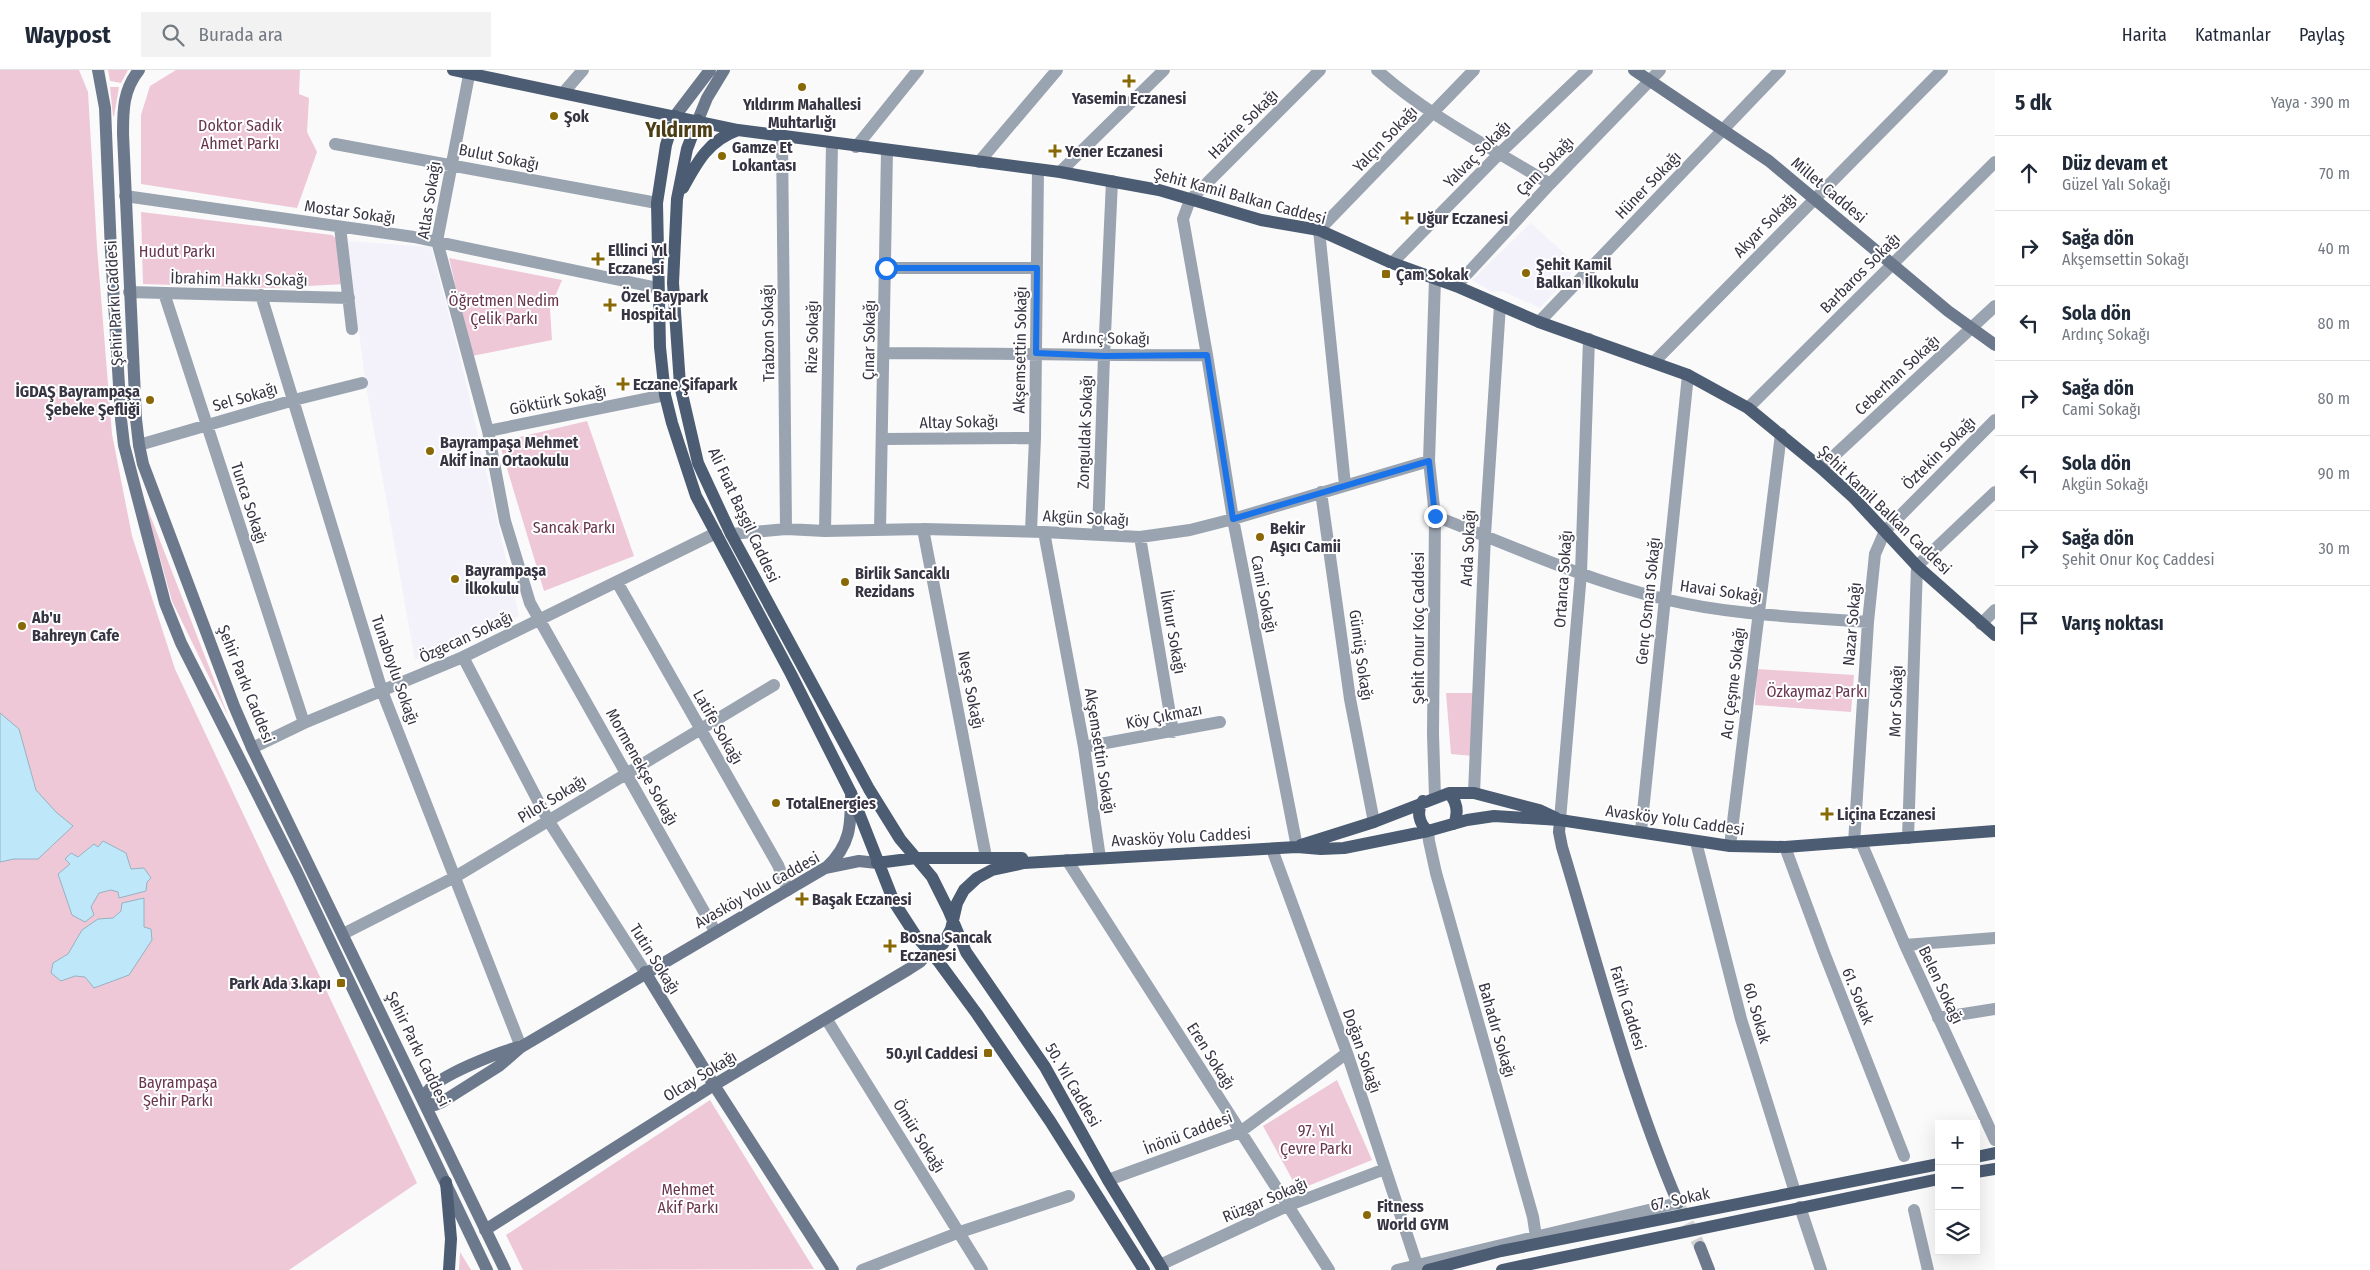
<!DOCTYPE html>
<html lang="tr">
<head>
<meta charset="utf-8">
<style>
  :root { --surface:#fff; --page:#f2f2f3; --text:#1f2937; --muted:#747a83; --line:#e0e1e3 }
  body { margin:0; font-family:"Fira Sans Condensed",sans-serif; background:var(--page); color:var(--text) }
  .controls { position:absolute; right:15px; bottom:15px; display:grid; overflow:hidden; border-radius:0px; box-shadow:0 5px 20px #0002 }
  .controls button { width:45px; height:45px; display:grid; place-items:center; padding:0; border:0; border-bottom:1px solid var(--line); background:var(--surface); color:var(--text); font:25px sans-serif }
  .stop { position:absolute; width:15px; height:15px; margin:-11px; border:4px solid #1a73e8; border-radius:50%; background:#fff }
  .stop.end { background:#1a73e8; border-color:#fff; box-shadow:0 1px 5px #0008 }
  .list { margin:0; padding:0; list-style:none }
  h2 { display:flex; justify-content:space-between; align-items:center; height:65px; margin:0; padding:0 20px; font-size:21px }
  h2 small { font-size:16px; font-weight:400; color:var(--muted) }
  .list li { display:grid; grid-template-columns:32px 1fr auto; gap:15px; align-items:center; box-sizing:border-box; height:75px; padding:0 20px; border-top:1px solid var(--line) }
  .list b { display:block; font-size:19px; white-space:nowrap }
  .list p { margin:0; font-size:16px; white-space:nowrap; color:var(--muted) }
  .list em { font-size:16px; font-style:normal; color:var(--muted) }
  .icon { flex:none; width:28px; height:28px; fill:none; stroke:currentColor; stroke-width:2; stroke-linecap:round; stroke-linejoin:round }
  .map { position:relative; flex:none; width:1995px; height:1200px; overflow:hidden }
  header { display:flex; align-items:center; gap:30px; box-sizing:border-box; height:70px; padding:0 25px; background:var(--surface); border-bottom:1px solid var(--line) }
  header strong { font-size:24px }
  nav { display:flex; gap:28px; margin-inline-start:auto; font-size:18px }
  .search { width:350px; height:45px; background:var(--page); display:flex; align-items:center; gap:12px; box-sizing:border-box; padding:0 18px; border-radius:0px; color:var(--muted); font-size:19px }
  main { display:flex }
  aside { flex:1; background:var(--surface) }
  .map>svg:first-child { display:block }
  .built { fill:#f3f2fb }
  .green { fill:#eec8d7 }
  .water { fill:#bee7f9; stroke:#96b2c2 }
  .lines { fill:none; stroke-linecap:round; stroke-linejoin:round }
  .secondary-tunnel { stroke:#d3d3d5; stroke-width:12; stroke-dasharray:12 6; stroke-linecap:butt }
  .street { stroke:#9aa3b0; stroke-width:12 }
  .secondary { stroke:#6c798c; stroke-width:12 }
  .primary { stroke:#4c5c72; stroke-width:12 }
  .route { stroke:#1a73e8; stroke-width:6 }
  .poi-dot { fill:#896806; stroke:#fff; stroke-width:2 }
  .labels { text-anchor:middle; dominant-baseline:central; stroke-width:4; stroke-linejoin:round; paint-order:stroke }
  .poi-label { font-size:16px; font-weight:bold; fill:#373543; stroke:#fff; text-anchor:start }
  .street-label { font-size:16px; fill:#373543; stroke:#fff }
  .park-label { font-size:16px; fill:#68354d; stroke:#fff }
  .district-label { font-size:21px; font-weight:bold; fill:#4d3d15; stroke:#fff }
</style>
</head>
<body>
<header>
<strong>Waypost</strong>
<div class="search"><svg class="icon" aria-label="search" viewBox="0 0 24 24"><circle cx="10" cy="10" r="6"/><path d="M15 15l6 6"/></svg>Burada ara</div>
<nav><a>Harita</a><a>Katmanlar</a><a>Paylaş</a></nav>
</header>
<main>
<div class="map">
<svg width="1995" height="1200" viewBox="0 0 1995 1200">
  <rect width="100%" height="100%" fill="#fafafa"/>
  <!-- built -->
  <path class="built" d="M1531,153L1578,196L1540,238L1502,221L1492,222L1472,210Z
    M347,171L431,177L462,295L519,546L415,590L366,316Z"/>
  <!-- green -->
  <path class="green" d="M0,0H79L88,22L97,177L112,364L132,466L175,599L417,1113L289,1200H0Z
    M108,0H128L121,13L110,11Z
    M300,0L299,24L309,28L307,62L317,82L297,138L141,114V45L150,16L176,0Z
    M110,17H119L114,46H113Z
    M141,142L332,165L338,170L345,214L272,218L143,214Z
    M449,188L562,210L550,239L552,270L472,286Z
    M587,351L634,486L544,521L499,372Z
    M143,427L229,648L172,531Z
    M1757,599L1854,605L1851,642L1755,635Z
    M1446,623H1474L1473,686L1451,684Z
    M1337,1010L1372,1090L1298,1120L1263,1056Z
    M710,1030L814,1199L523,1200L506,1165Z
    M460,1182L471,1200H459Z"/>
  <!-- water -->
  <path class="water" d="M0,643L19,659L36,720L56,742L73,756L38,789H14L0,792Z
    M103,771L126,783L131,799L144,798L151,808L147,812L146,821L119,828L118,822L111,820L99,823L91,837L94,845L85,852L72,845L58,804L70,794L65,789L71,783L78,787L94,774L98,777Z
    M144,828V857L151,859L152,870L129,905L94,918L85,907L75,906L61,911L51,903L53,893L68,884L82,860L98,849L113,848L121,841L122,833Z"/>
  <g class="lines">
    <!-- secondary-tunnel -->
    <path class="secondary-tunnel" d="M1680,1137L1700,1177"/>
    <!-- street -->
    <path class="street" d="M470,0L437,171L488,361L505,451L530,533L715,861
      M1377,0C1428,46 1492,78 1550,114
      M564,22L583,0
      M782,67L786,459
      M335,74L657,133
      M856,77L918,0
      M979,92L1057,0
      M1060,102L1164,0
      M125,126L414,167L658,218
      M340,157L352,259
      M1392,193L1500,83L1587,0
      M886,198H1037
      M1435,209L1429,391L1435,446L1433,664L1435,727
      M1456,216L1550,114L1660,0
      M129,222L349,228
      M164,223L304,653
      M261,225L382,621L521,977
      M1539,252L1780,0
      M884,283C992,283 1100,286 1207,285
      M1654,292L1942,0
      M1748,338L1995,92
      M488,361L665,325
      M883,369L1035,368
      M139,375L294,330L362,313
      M1821,398L1995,236
      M1345,415L1319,160L1474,0
      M1321,422L1350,629L1374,752
      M1435,446C1509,475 1586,510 1664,529C1730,545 1800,547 1868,552
      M923,459L986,787
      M880,460L887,81
      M825,461L832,73
      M1031,461L1035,368L1038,100
      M1044,462L1084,677L1100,788
      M1098,463L1104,286L1112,111
      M731,464L786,459L825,461L923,459L1044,462L1140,467L1190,460L1233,449L1429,391
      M1140,467L1173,662
      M617,512L778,795L788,820
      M1981,554L1995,540
      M463,587L548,750L645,902
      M1084,677L1220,652
      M252,678L304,653L463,587L716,463
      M1474,723L1485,465L1500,235
      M1560,750L1581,503L1589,269
      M1428,761L1429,771L1436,803L1533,1147L1536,1167
      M1641,761L1688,305
      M1908,768L1917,496L1995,422
      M1696,772L1741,949L1795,1122
      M1861,772L1905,875L1995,1070
      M1854,773L1868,552L1875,484L1885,461L1995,350
      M1730,776L1781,364
      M1297,777L1233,449L1207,285L1183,149L1190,130L1320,0
      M1785,777L1825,885L1904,1086
      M1272,779L1347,983L1417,1195
      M1067,790L1329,1200
      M343,864L455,807L774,615
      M1905,875L1995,868
      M1938,948L1995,939
      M827,950L982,1200
      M1108,1110L1240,1062L1347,983
      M1800,1137L1821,1200
      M1914,1140L1928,1200
      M1160,1195L1287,1136L1385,1099
      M862,1200L960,1162L1069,1126
      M1397,1200L1678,1133"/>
    <!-- secondary -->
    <path class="secondary" d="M98,0L105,38L111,182L121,349L124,375L165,533L181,573L297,802L487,1200
      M139,0C123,20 123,40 123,64L136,349L139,375L143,394L234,636L252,678L505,1200
      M1634,0L1769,91L1948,241L1995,275
      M675,46L710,0
      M698,50L707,28L724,0
      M1560,750L1559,762L1562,777C1598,896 1629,1018 1678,1133
      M826,798C851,775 851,755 851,723
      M645,902L714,1015L833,1200
      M424,1032L435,1035L442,1032L499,996L521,977L825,798L859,791L877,793
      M424,1032C425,1028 425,1024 428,1021C440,1005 497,983 518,977
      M485,1160L714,1015L909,899L920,892L930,881
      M1700,1177L1709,1200"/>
    <!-- primary -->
    <path class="primary" d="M453,0L738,60L1060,102L1159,120L1261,150L1319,160L1392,193L1456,216L1539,252L1688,305L1748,338L1821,398L1853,427L1917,496L1995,565
      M675,46L666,75L657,133L660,277L665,325L672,353L696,426L791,604L851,723L894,832L916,866L938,891L977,944L1050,1051L1144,1200
      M698,50L687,79L677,129L673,213L680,315L698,393L731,464L869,719L900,769L932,807L948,839L966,882L1045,997L1108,1110L1163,1200
      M683,118C697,92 709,70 738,60
      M1449,723C1457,732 1459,742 1454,754
      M1423,731C1416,741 1419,754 1428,761
      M1301,775L1374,752L1449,723H1474L1539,740L1556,748
      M877,793L916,788H1022
      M930,881L943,874L951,859L957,833L964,820L977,808L992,800L1024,793L1297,777L1321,779L1344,778L1428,761L1467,750L1494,746L1560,750L1730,776L1785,777L1995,761
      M1976,1087L1995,1083
      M1976,1102L1995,1099
      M446,1112L451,1169L449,1200
      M1428,1200L1501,1181L1939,1094
      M1502,1200L1939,1109"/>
  </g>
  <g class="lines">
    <!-- route -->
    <path class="route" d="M886,198H1037L1036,283L1104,286L1207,285L1233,449L1429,391L1435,446"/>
  </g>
  <!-- markers -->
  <g class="poi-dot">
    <path d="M1126.5 3.5h5v5h5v5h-5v5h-5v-5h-5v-5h5z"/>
    <circle cx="802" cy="17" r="5"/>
    <circle cx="554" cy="46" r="5"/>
    <path d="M1052.5 73.5h5v5h5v5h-5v5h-5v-5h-5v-5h5z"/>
    <circle cx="722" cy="86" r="5"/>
    <path d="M1404.5 140.5h5v5h5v5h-5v5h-5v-5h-5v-5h5z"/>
    <path d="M595.5 181.5h5v5h5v5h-5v5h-5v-5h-5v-5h5z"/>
    <circle cx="1526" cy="203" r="5"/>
    <rect x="1381" y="199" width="10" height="10" rx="2.5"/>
    <path d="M607.5 227.5h5v5h5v5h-5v5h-5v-5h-5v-5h5z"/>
    <path d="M620.5 306.5h5v5h5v5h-5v5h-5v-5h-5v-5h5z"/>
    <circle cx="150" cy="330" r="5"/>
    <circle cx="430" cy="381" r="5"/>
    <circle cx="1260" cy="467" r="5"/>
    <circle cx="455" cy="509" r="5"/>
    <circle cx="845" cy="512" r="5"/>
    <circle cx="22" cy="556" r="5"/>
    <circle cx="776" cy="733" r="5"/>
    <path d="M1824.5 736.5h5v5h5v5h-5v5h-5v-5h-5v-5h5z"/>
    <path d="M799.5 821.5h5v5h5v5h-5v5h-5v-5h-5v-5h5z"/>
    <path d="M887.5 868.5h5v5h5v5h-5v5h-5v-5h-5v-5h5z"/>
    <rect x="336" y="908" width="10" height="10" rx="2.5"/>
    <rect x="983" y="978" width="10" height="10" rx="2.5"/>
    <circle cx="1367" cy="1145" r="5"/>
  </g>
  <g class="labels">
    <!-- poi labels -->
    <g class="poi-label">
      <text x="1129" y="28" text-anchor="middle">Yasemin Eczanesi</text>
      <text x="802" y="34" text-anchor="middle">Yıldırım Mahallesi<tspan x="802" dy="18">Muhtarlığı</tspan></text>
      <text x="564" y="46">Şok</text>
      <text x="732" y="77">Gamze Et<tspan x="732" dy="18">Lokantası</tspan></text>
      <text x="1065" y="81">Yener Eczanesi</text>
      <text x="1417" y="148">Uğur Eczanesi</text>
      <text x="608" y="180">Ellinci Yıl<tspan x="608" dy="18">Eczanesi</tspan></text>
      <text x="1536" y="194">Şehit Kamil<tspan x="1536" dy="18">Balkan İlkokulu</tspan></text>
      <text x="1396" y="204">Çam Sokak</text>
      <text x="621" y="226">Özel Baypark<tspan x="621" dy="18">Hospital</tspan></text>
      <text x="633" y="314">Eczane Şifapark</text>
      <text x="140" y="321" text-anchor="end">İGDAŞ Bayrampaşa<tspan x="140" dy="18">Şebeke Şefliği</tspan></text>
      <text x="440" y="372">Bayrampaşa Mehmet<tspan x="440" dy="18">Akif İnan Ortaokulu</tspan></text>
      <text x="1270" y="458">Bekir<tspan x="1270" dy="18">Aşıcı Camii</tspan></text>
      <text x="465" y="500">Bayrampaşa<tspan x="465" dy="18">İlkokulu</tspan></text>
      <text x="855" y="503">Birlik Sancaklı<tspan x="855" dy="18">Rezidans</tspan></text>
      <text x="32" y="547">Ab'u<tspan x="32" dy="18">Bahreyn Cafe</tspan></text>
      <text x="786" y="733">TotalEnergies</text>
      <text x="1837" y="744">Liçina Eczanesi</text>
      <text x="812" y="829">Başak Eczanesi</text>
      <text x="900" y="867">Bosna Sancak<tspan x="900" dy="18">Eczanesi</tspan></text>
      <text x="331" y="913" text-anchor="end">Park Ada 3.kapı</text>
      <text x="978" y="983" text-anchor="end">50.yıl Caddesi</text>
      <text x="1377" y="1136">Fitness<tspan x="1377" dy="18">World GYM</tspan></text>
    </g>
    <!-- street labels -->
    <g class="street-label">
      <text transform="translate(1243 54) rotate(-45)">Hazine Sokağı</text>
      <text transform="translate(1385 69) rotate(-46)">Yalçın Sokağı</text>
      <text transform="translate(1477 84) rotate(-45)">Yalvaç Sokağı</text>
      <text transform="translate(499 87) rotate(11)">Bulut Sokağı</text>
      <text transform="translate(1545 96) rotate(-46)">Çam Sokağı</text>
      <text transform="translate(1648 115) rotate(-46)">Hüner Sokağı</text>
      <text transform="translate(1829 120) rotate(40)">Millet Caddesi</text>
      <text transform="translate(1240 126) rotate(15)">Şehit Kamil Balkan Caddesi</text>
      <text transform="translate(429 130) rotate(-81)">Atlas Sokağı</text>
      <text transform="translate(350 142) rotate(8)">Mostar Sokağı</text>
      <text transform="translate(1765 155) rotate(-46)">Akyar Sokağı</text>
      <text transform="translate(1860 203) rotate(-45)">Barbaros Sokağı</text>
      <text transform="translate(239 209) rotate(1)">İbrahim Hakkı Sokağı</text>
      <text transform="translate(114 233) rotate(-93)">Şehir Parkı Caddesi</text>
      <text transform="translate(768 263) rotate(-91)">Trabzon Sokağı</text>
      <text transform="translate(812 267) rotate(-89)">Rize Sokağı</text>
      <text transform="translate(1106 268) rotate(1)">Ardınç Sokağı</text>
      <text transform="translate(869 270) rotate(-89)">Çınar Sokağı</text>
      <text transform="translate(1020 280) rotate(-89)">Akşemsettin Sokağı</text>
      <text transform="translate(1897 305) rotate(-43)">Ceberhan Sokağı</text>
      <text transform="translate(245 327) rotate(-16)">Sel Sokağı</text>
      <text transform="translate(558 330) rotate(-11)">Göktürk Sokağı</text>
      <text transform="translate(959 352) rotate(-1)">Altay Sokağı</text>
      <text transform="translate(1085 362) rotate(-88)">Zonguldak Sokağı</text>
      <text transform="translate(1939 383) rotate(-45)">Öztekin Sokağı</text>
      <text transform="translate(249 433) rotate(72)">Tunca Sokağı</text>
      <text transform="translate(1885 440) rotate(44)">Şehit Kamil Balkan Caddesi</text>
      <text transform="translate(744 445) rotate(65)">Ali Fuat Başgil Caddesi</text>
      <text transform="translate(1086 448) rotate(3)">Akgün Sokağı</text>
      <text transform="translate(1468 478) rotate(-87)">Arda Sokağı</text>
      <text transform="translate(1563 509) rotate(-86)">Ortanca Sokağı</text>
      <text transform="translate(1721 521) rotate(8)">Havai Sokağı</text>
      <text transform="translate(1264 524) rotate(79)">Cami Sokağı</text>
      <text transform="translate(1648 531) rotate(-84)">Genç Osman Sokağı</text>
      <text transform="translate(1852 554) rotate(-85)">Nazar Sokağı</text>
      <text transform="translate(1418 558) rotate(-90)">Şehit Onur Koç Caddesi</text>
      <text transform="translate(1173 562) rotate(80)">İlknur Sokağı</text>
      <text transform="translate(466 567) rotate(-25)">Özgecan Sokağı</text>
      <text transform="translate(1361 585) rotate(82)">Gümüş Sokağı</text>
      <text transform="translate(395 600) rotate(71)">Tunaboylu Sokağı</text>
      <text transform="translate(1733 613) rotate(-83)">Acı Çeşme Sokağı</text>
      <text transform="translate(246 614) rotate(68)">Şehir Parkı Caddesi</text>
      <text transform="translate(971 620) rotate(79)">Neşe Sokağı</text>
      <text transform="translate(1896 631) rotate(-88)">Mor Sokağı</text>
      <text transform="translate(1164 646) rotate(-11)">Köy Çıkmazı</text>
      <text transform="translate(718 657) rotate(60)">Latife Sokağı</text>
      <text transform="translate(1100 681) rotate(81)">Akşemsettin Sokağı</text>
      <text transform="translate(642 697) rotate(61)">Mormenekşe Sokağı</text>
      <text transform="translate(552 729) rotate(-31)">Pilot Sokağı</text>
      <text transform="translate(1675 750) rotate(8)">Avasköy Yolu Caddesi</text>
      <text transform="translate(1181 767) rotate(-3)">Avasköy Yolu Caddesi</text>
      <text transform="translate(757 820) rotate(-29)">Avasköy Yolu Caddesi</text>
      <text transform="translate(655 889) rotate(58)">Tutin Sokağı</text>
      <text transform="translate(1941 915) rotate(65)">Belen Sokağı</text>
      <text transform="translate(1858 926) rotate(68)">61. Sokak</text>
      <text transform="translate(1628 938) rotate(73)">Fatih Caddesi</text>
      <text transform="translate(1757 943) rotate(74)">60. Sokak</text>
      <text transform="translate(1497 960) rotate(74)">Bahadır Sokağı</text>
      <text transform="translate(418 979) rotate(64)">Şehir Parkı Caddesi</text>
      <text transform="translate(1362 981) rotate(71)">Doğan Sokağı</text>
      <text transform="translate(1211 986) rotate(58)">Eren Sokağı</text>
      <text transform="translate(700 1006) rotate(-31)">Olcay Sokağı</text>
      <text transform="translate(1073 1015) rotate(60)">50. Yıl Caddesi</text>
      <text transform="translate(1188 1063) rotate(-21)">İnönü Caddesi</text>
      <text transform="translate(919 1066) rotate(58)">Ömür Sokağı</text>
      <text transform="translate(1680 1129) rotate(-12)">67. Sokak</text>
      <text transform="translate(1265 1130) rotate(-23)">Rüzgar Sokağı</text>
    </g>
    <!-- park labels -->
    <g class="park-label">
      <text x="240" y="55">Doktor Sadık<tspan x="240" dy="18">Ahmet Parkı</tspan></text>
      <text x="177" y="181">Hudut Parkı</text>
      <text x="504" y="230">Öğretmen Nedim<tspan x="504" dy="18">Çelik Parkı</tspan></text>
      <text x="574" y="457">Sancak Parkı</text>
      <text x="1817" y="621">Özkaymaz Parkı</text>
      <text x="178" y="1012">Bayrampaşa<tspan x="178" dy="18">Şehir Parkı</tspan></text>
      <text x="1316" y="1060">97. Yıl<tspan x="1316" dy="18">Çevre Parkı</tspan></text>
      <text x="688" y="1119">Mehmet<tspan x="688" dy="18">Akif Parkı</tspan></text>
    </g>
    <!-- district labels -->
    <g class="district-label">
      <text x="679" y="60">Yıldırım</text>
    </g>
  </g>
</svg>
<div class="controls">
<button>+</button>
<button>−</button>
<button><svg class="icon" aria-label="layers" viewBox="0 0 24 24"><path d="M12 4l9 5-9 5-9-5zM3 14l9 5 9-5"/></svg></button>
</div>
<div class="stop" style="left:886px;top:198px"></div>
<div class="stop end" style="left:1435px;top:446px"></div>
</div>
<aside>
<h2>5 dk<small>Yaya · 390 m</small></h2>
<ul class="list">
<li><svg class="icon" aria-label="ahead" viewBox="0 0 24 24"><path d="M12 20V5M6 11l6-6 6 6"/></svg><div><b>Düz devam et</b><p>Güzel Yalı Sokağı</p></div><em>70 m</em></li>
<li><svg class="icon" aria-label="right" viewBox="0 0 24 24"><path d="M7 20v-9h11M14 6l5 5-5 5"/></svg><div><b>Sağa dön</b><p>Akşemsettin Sokağı</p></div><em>40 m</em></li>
<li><svg class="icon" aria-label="left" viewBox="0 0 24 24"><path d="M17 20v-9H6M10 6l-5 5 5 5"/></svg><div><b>Sola dön</b><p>Ardınç Sokağı</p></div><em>80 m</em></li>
<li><svg class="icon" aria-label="right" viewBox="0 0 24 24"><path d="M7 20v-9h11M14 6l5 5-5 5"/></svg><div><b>Sağa dön</b><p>Cami Sokağı</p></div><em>80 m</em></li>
<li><svg class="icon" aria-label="left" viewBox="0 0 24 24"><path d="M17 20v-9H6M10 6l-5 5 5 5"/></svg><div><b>Sola dön</b><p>Akgün Sokağı</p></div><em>90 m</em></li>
<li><svg class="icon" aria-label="right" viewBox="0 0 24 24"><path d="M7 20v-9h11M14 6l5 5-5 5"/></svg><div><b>Sağa dön</b><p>Şehit Onur Koç Caddesi</p></div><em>30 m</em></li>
<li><svg class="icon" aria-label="arrive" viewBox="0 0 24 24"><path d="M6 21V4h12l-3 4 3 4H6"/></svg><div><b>Varış noktası</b></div></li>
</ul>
</aside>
</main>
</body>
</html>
